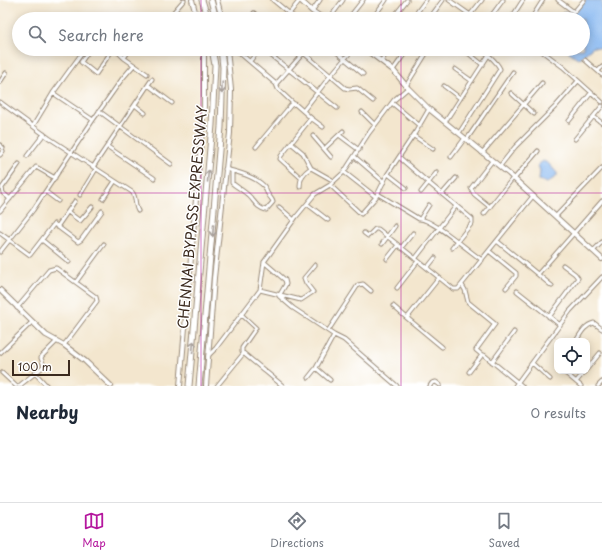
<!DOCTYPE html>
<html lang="en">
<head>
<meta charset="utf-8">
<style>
  :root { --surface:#fff; --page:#f6f6f7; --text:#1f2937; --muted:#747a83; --line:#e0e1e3; --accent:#b5179e }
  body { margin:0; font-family:"Playpen Sans",sans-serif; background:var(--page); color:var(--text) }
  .controls { position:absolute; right:12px; bottom:12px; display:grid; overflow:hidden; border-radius:8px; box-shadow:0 2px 10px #0003 }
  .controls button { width:36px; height:36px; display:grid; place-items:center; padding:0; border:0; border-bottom:1px solid var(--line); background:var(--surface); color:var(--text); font:20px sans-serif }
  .scale { position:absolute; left:12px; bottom:10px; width:58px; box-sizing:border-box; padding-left:4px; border:2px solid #3b2a1e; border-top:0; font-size:11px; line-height:14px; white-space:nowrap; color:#3b2a1e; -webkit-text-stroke:3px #fff; paint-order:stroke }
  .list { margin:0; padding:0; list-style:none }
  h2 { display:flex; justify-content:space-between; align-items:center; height:52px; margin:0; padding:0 16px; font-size:17px }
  h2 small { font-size:13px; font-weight:400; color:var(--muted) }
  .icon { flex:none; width:22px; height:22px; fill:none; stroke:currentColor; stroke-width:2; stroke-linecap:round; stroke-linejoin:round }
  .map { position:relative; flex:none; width:602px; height:386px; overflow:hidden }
  .search { position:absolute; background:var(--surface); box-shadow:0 2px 10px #0003; left:12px; right:12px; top:12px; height:44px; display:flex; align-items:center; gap:10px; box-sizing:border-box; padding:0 14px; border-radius:22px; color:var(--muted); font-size:15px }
  .sheet { height:116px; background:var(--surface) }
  nav { display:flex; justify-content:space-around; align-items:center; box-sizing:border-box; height:56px; border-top:1px solid var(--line); background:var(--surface); font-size:11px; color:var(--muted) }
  nav a { display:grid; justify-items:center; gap:2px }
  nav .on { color:var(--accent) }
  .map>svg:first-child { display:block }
  .water { fill:#84b6f0; stroke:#607087 }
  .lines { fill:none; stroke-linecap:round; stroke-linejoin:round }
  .minor-casing { stroke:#978876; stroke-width:5 }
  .tertiary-casing { stroke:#978876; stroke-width:6 }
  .trunk-casing { stroke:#978876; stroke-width:7 }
  .minor { stroke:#fff; stroke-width:3 }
  .tertiary { stroke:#fff; stroke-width:4 }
  .trunk { stroke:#fff; stroke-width:5 }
  .oneway { stroke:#a79f9a }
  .grid { fill:none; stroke:#b5179e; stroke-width:1; stroke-opacity:0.55 }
  .labels { text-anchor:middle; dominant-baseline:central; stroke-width:3; stroke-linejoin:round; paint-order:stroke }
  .street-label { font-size:14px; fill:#3b2a1e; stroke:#fff }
</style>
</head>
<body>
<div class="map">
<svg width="602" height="386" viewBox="0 0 602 386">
  <rect width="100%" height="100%" fill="#fff"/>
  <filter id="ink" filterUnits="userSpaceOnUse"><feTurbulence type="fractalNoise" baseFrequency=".025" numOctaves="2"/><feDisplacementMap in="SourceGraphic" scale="8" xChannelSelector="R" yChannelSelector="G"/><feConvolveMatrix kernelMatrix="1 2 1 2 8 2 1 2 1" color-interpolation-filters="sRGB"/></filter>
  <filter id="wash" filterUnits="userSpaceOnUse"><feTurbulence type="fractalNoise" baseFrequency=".012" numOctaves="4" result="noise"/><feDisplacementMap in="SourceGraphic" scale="16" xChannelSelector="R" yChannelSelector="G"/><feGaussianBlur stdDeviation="0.9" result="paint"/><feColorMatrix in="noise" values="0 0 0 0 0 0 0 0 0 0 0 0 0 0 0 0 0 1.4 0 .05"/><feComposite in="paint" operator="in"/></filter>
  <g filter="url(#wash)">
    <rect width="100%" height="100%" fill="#f3e6ce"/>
    <!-- water -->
    <path class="water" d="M586,0H602V48L593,47L579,59L565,49H554H583V19H550L553,16L577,9Z
      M543,161L548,163L557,173V176L547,183L539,180L540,171L538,165Z"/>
  </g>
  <g filter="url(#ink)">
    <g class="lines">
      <!-- minor casing -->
      <g class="minor-casing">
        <path id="minor" d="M273,0L296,19
          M449,0L476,19
          M558,0L574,12L584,0
          M312,11L320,0
          M254,13L261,19
          M514,14L523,0
          M171,15L184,0
          M470,15L482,0
          M110,17L113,19
          M152,19L153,18L155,19
          M285,19L300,0
          M329,19L343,0
          M348,19L363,0
          M372,19L386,0
          M392,19L407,0
          M412,19L426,0
          M429,19L443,0
          M489,19L503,0
          M531,19L543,0
          M90,49L81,62L96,74L113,49
          M115,49L124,58L147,74
          M235,49L276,84L278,89L294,104
          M263,49L337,108
          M299,49L345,88L349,89L357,88L373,101
          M333,49L363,74
          M539,49L563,67L602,102
          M467,52L483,65
          M124,58L130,49
          M585,60L602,75
          M250,61L260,49
          M381,61L390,49
          M455,69L472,81
          M393,70L408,49
          M598,71L602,67
          M0,82L6,73
          M276,84L307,49
          M148,85L172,103
          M406,86L429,49
          M444,86L460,98
          M53,93L93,120
          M511,93L534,114
          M0,102L49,138L132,192C137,197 134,205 138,211
          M392,103L420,126
          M135,105L145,113
          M99,111L171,164
          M303,111L331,75L353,49
          M362,112L375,125
          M594,117L602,123
          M311,118L323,127
          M569,121L591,93
          M445,122L488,56
          M33,126L53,93L85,49
          M459,133L500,69C497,61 488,56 483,49
          M339,135L359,150
          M313,136L331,157
          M414,136L433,149
          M467,139L513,72
          M575,139L602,106
          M291,143L303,153L311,168L334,181
          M0,145L3,148
          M108,147L154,178
          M256,147L291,105L295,104L311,118L281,156L280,159L301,178
          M324,149L343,131
          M482,153L542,83
          M0,155L3,151
          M27,156L44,134
          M355,157L384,182
          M399,157L424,179L472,219V223L452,248
          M451,157L465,138
          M500,166L515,147L555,107L578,81
          M93,167L152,79
          M225,169C238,172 254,176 264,186C266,188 266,192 268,194C270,198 272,198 273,202L266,210C258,208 256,204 251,198C246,192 238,188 232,183V171
          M344,172L376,197
          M388,174L406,188
          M514,179L538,151
          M330,185L361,214L376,197L387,175L415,133L429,109
          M300,187C300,178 303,173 311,168
          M46,192L58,201
          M421,192L437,172
          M378,194L419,219C431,218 470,252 482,260
          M442,194L456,178
          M80,195L96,169
          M10,199L3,193L2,188L19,164
          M103,199L115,181
          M307,204L328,220
          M279,207L294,220
          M490,207L474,194L471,188L492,161
          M0,211L36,167L55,178
          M68,212L80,221L92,207
          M484,214L513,178
          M556,216L602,168
          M420,219L429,205
          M57,227L75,201
          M0,233L30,255L54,224L78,242L81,240L102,211
          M364,233L368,236L375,229H378L451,287L453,289H458L533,196
          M42,240L69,262
          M497,241L552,286
          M382,244L395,226
          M401,248L413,233
          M489,251L516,273V276L506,288
          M593,251L602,242
          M0,252L33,210L93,120L122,79L134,65
          M387,259L398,245
          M415,259L456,206
          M264,262L285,280L286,284L279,296L293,308L334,335L316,368L308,378
          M427,268L435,258
          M538,274L602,201
          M439,278L407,318L442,347
          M76,282L104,244
          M462,285L465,290L468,302L495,324L476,350L482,355
          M397,288L418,261
          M260,290L301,300L313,292L306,283L304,278L315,265
          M517,291L560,325
          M393,306L407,318
          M17,308L49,270L56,268L96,297L97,301L64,345
          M242,315L256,328L242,348V352L283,386
          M549,317L578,278L575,274L563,265
          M328,331L358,285L363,284L371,291
          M334,335L344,340L397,386
          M576,341C581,333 585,325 594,323L602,329
          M0,353L32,322
          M208,356L216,348L260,290L264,262L296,217L315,194L330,185L344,172L369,133L394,100L408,88
          M492,362L514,332
          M532,363L550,379
          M316,368L330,380
          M587,369L600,353
          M563,371L581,386
          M469,372L482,355H484L522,386
          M2,373L16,386
          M35,373L47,386
          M576,382L585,371
          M19,386L44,366L41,358L42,356L56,342
          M217,386L243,354
          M430,386L432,383L436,382L440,385
          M515,386L570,311L602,277
          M598,386L602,382"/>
      </g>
      <!-- tertiary casing -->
      <g class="tertiary-casing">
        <path id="tertiary" d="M192,0L197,19
          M217,0L222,19
          M300,0L312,11L324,19
          M365,49L393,70L408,88L429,109L509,174L602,259
          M0,290L46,335L64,345L85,361L111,386
          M180,386L204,106V49
          M206,386L214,278L230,133L231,90L227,49"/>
      </g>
      <!-- trunk casing -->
      <g class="trunk-casing">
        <path id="trunk" d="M202,0L208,19
          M211,0L216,19
          M189,386L212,125L215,65L212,49
          M199,386L221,127L223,67L221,49"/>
      </g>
      <!-- minor -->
      <use href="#minor" class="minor"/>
      <!-- tertiary -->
      <use href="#tertiary" class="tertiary"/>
      <!-- trunk -->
      <use href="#trunk" class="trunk"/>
    </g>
    <!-- one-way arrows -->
    <defs><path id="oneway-shaft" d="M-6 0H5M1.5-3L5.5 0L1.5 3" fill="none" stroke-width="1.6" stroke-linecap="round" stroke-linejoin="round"/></defs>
    <g class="oneway">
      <use href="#oneway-shaft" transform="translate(222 88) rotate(92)"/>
      <use href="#oneway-shaft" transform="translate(208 176) rotate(-85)"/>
      <use href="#oneway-shaft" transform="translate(213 231) rotate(95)"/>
      <use href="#oneway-shaft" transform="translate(193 347) rotate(-85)"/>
    </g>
  </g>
  <!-- grid -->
  <path class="grid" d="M201,0V19M401,0V19M201,49V386M401,49V386M0,193H602"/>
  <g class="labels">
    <!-- street labels -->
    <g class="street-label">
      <text transform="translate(192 217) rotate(-85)">CHENNAI BYPASS EXPRESSWAY</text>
    </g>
  </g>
</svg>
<div class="controls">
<button><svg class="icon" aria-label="locate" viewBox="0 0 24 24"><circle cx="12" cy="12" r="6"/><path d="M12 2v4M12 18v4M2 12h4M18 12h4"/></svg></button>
</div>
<div class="scale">100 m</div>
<div class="search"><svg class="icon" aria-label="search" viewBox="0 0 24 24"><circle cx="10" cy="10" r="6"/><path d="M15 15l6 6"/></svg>Search here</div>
</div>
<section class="sheet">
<h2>Nearby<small>0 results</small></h2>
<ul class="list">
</ul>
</section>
<nav>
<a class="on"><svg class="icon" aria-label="map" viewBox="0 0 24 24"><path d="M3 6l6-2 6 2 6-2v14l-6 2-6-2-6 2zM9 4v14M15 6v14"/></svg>Map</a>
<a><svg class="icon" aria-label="directions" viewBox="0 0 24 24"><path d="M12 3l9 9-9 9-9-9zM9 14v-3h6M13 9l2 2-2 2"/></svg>Directions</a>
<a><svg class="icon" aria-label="saved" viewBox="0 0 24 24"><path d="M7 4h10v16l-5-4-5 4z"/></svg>Saved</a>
</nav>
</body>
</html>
